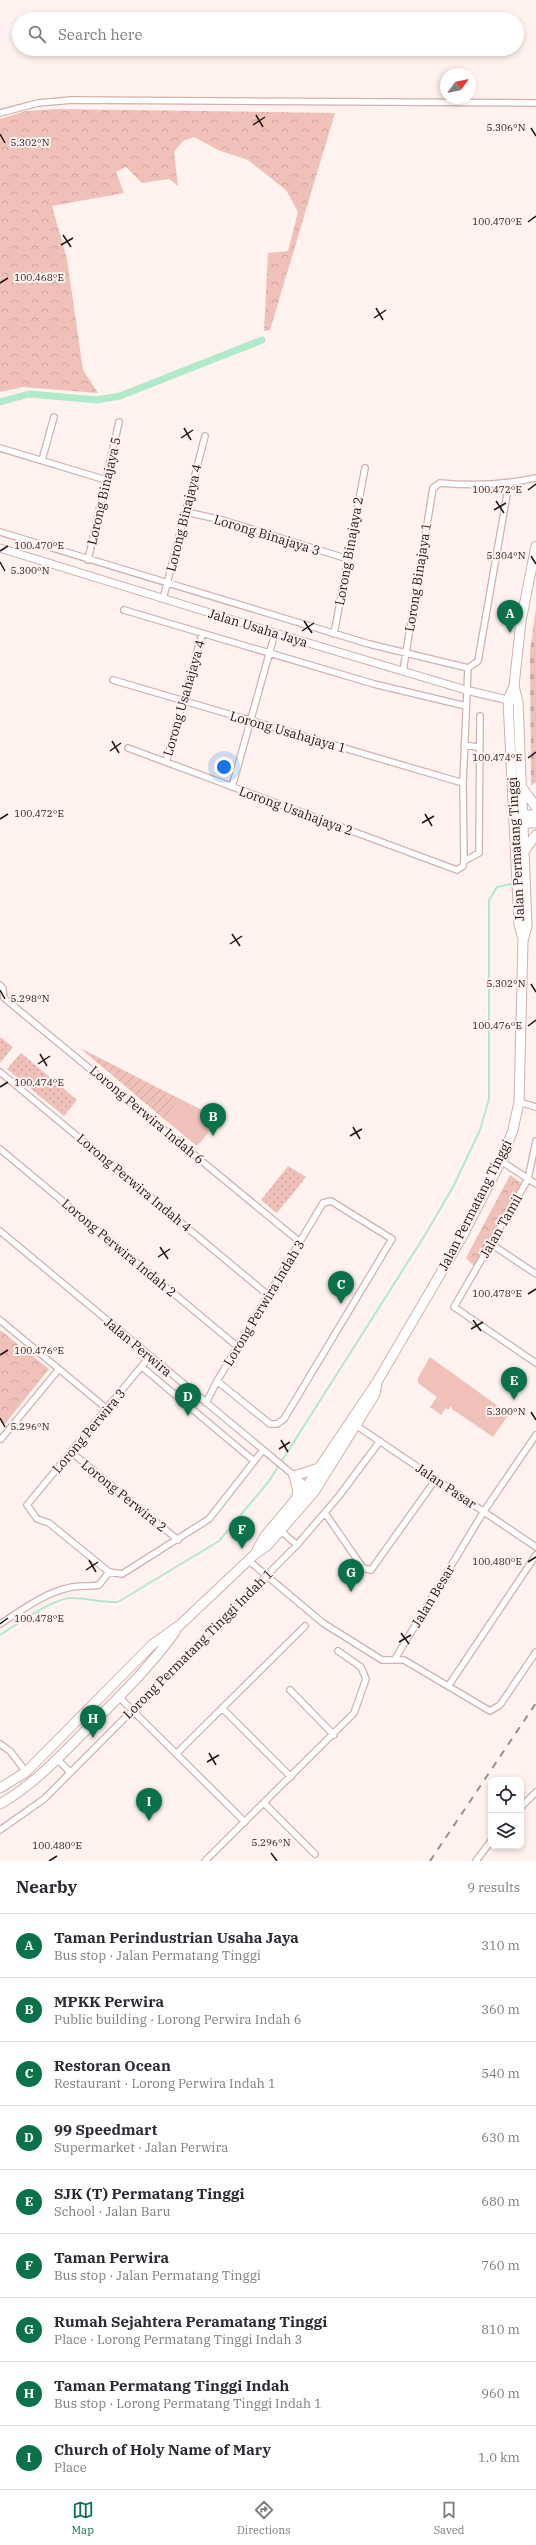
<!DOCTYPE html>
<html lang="en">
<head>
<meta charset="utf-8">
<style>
  :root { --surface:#fff; --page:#f2f2f3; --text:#2b2b33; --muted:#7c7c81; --line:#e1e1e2; --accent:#0a7148 }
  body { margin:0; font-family:"IBM Plex Serif",serif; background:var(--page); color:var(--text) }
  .controls { position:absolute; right:12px; bottom:12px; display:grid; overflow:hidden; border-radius:8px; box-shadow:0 2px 6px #0003 }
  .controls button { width:36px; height:36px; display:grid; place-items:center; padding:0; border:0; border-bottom:1px solid var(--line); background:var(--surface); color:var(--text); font:20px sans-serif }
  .compass { position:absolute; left:440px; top:68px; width:36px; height:36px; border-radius:50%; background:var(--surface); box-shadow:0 2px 6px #0003; rotate:58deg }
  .you { position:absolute; left:224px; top:767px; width:14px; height:14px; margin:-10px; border:3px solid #fff; border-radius:50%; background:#1a73e8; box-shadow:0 0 0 6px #1a73e833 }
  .badge { display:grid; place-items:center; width:26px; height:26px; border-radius:50%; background:var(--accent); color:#fff; font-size:13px; font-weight:700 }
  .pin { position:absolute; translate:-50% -33px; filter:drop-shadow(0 1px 2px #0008) }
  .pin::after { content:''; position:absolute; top:21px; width:14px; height:12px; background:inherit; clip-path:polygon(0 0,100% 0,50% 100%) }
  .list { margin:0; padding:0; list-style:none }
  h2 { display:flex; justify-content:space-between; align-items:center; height:52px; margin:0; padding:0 16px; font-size:17px }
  h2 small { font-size:13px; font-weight:400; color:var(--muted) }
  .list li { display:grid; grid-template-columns:26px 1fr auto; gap:12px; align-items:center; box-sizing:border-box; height:64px; padding:0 16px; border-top:1px solid var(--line) }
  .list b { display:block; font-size:15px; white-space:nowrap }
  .list p { margin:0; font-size:13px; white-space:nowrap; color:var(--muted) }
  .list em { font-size:13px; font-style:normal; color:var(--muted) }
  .icon { flex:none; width:22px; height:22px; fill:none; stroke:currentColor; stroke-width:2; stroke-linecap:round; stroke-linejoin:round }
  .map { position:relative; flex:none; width:536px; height:1861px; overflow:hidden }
  .search { position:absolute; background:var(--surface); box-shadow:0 2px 6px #0003; left:12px; right:12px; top:12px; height:44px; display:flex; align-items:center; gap:10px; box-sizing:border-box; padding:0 14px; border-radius:22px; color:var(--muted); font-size:15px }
  .sheet { height:628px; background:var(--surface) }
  nav { display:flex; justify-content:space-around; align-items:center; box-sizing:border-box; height:56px; border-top:1px solid var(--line); background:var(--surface); font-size:11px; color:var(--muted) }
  nav a { display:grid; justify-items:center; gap:2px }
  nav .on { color:var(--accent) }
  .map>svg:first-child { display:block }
  .grass { fill:url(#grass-dots) }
  .forest { fill:url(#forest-crowns) }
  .cemetery { fill:url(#cemetery-stones) }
  .garden { fill:url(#garden-furrows) }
  .pitch { fill:#efc1b8 }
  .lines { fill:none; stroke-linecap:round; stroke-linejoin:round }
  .stream { stroke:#b1eac9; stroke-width:2 }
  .canal { stroke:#b1eac9; stroke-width:7 }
  .minor-casing { stroke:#d0b1ab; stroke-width:8 }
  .tertiary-casing { stroke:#d0b1ab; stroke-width:9 }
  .primary-casing { stroke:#d0b1ab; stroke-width:11 }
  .trunk-casing { stroke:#d0b1ab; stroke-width:11 }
  .minor { stroke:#fff; stroke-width:5.5 }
  .tertiary { stroke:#fff; stroke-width:7 }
  .primary { stroke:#fff; stroke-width:9 }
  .trunk { stroke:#fff; stroke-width:9 }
  .rail { stroke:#9a8e8c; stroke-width:2; stroke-dasharray:7 7; stroke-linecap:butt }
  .ticks { fill:none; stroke:#211614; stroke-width:1.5 }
  .labels { text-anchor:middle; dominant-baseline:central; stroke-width:4; stroke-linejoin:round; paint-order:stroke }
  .street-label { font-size:13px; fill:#211614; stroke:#fff2ef }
  .ticks-label { font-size:10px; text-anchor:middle; fill:#211614; stroke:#fff2ef; stroke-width:4; stroke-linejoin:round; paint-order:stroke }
</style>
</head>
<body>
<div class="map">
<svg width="536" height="1861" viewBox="0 0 536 1861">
  <defs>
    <pattern id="grass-dots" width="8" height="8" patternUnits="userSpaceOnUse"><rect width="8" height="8" fill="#efc1b8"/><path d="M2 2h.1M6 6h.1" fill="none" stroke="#cda59d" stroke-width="1.8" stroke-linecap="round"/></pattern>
    <pattern id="forest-crowns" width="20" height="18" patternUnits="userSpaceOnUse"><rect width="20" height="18" fill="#efc1b8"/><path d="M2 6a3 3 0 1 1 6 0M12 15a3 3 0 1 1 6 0" fill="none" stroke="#cda59d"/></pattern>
    <pattern id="cemetery-stones" width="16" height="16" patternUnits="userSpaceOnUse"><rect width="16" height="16" fill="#efc1b8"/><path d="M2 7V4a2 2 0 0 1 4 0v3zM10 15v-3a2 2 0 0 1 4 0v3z" fill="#cda59d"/></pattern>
    <pattern id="garden-furrows" width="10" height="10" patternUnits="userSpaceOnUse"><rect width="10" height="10" fill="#efc1b8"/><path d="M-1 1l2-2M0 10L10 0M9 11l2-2" fill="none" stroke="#cda59d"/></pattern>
  </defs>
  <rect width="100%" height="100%" fill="#fff2ef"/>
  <!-- grass -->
  <path class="grass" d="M0,1037L13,1047L0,1063Z
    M21,1053L77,1100L64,1116L7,1069Z
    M288,1166L306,1177L277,1213L261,1200Z"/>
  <!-- forest -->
  <path class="forest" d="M58,109L335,113L270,330L264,331L268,253L288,251L298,212L286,190L248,160L218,150L194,137L183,141L174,152L178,186L169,179L142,183L126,167L116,172L124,193L52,206L67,259L83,370L98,393L23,387L0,392V119L26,111Z
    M510,1175L522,1183L475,1267L466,1258Z
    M0,1330L49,1369L4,1425L0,1421Z"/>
  <!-- cemetery -->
  <path class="cemetery" d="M536,608V783L531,785L530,652Z"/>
  <!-- garden -->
  <path class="garden" d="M80,1048L180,1099L164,1119Z"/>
  <!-- pitch -->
  <path class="pitch" d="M180,1099L220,1119L197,1146L164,1119Z
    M430,1357L509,1414L493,1437L452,1409L451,1406L448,1410L446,1408L441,1415L430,1407L437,1397L418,1383V1378Z"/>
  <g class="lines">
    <!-- stream -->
    <path class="stream" d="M0,1635C16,1625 51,1600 69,1598C85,1597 101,1603 118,1602L219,1541L269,1481L425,1235L453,1187L480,1130L489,1099V900L497,887L511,884"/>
    <!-- canal -->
    <path class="canal" d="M0,402L29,394L97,400L120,396L262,340"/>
    <!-- minor casing -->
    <g class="minor-casing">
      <path id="minor" d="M0,113L38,103L72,100L536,103
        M0,448L106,480
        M42,460L54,417
        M186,512L222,520L348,559
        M0,532L369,644L468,668
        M88,560L119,422
        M163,599L205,436
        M124,610L374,684L466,706
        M334,634L365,468
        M403,671L433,488L440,483C473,486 504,485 536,478
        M113,680L463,783
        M464,745L478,747
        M128,748L457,870L463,866L464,861L463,783L468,668L478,661L509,483
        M166,762L202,634
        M232,787L275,633
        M464,861L479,853L480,716
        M0,985L3,989L4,998L300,1242
        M0,1072L268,1295
        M519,1102L536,1107
        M536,1141L528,1179L454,1307L536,1363
        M0,1149L238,1347
        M501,1161L536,1184
        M0,1231L309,1488
        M491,1244L536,1274
        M0,1320L107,1409
        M150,1356L27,1505L37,1519L49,1523L109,1572L122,1574L209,1519L263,1450
        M142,1367L254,1461
        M206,1403L217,1381L323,1203L331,1201L392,1239L284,1419L277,1424H270L217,1381
        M357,1426L536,1547
        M1,1439L59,1369
        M71,1452L178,1540
        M325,1513L363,1568L371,1570L436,1479
        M281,1531L297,1545
        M248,1560L323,1623L382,1660H404L490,1711L500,1705L536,1652
        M0,1624C21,1611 44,1593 68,1588C78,1585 89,1587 99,1585L109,1572
        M395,1659L484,1511L536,1435
        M449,1685L536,1555
        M290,1690L334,1735
        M119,1697L245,1822
        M222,1708L291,1777
        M0,1744L10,1751L26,1772
        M177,1753L305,1626
        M58,1760L70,1772
        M264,1803L315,1854
        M521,1807L536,1792
        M0,1830L44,1799L297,1545L339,1496L380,1441
        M205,1861L354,1713L366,1679L361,1667L338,1651
        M476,1861L491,1841"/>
    </g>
    <!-- tertiary casing -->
    <g class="tertiary-casing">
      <path id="tertiary" d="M0,548L275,633L466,690L512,701"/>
    </g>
    <!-- primary casing -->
    <g class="primary-casing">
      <path id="primary" d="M516,815H536
        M515,823H536"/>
    </g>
    <!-- trunk casing -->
    <g class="trunk-casing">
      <path id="trunk" d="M523,789L536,807
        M524,851L536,835
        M523,939L519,925L508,700L514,686L521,621L536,546
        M296,1499L298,1491L294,1476L319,1468
        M255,1554L264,1537L307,1486L377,1382L462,1237L501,1161L513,1130L519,1102L523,941L527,926L518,702L514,686
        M0,1788L26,1772L153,1644L180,1625L255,1554L267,1546L314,1492L375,1394L377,1383
        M0,1804C35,1784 61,1755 89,1727C119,1697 150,1667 175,1632"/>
    </g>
    <!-- minor -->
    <use href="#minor" class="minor"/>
    <!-- tertiary -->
    <use href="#tertiary" class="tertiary"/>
    <!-- primary -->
    <use href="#primary" class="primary"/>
    <!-- trunk -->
    <use href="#trunk" class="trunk"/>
    <!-- rail -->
    <path class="rail" d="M430,1861L536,1703"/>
  </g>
  <!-- ticks -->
  <path class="ticks" d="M256,115L263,127M253,125L265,117M531,128L536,136M0,134L5,143M528,222L536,216M63,235L71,247M61,245L73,238M0,283L8,278M376,308L383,320M374,318L386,310M184,428L191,440M181,438L193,430M528,490L536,484M496,501L504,513M494,510L506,503M0,551L8,546M531,556L536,564M0,562L5,571M304,621L312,633M302,631L314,623M112,741L119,753M110,751L121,743M528,758L536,752M425,814L432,826M0,819L8,814M422,823L434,816M232,934L240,946M230,944L242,936M531,984L536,992M0,990L5,999M528,1026L536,1020M40,1054L47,1066M38,1064L50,1056M0,1087L8,1082M353,1127L360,1139M350,1136L362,1129M160,1247L168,1259M158,1257L170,1249M528,1294L536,1289M473,1320L481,1331M471,1329L483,1322M0,1355L8,1350M531,1412L536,1420M0,1418L5,1427M281,1440L288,1452M279,1449L290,1442M89,1560L96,1572M528,1562L536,1557M86,1570L98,1562M0,1624L8,1618M401,1633L409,1644M399,1642L411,1635M209,1753L216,1765M207,1762L219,1755M271,1853L277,1861M49,1861L57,1856"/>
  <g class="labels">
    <!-- street labels -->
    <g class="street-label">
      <text transform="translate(104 491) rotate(-77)">Lorong Binajaya 5</text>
      <text transform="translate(184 518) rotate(-76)">Lorong Binajaya 4</text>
      <text transform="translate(267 535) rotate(17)">Lorong Binajaya 3</text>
      <text transform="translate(349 551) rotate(-80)">Lorong Binajaya 2</text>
      <text transform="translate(418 577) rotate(-81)">Lorong Binajaya 1</text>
      <text transform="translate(258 628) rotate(17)">Jalan Usaha Jaya</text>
      <text transform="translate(184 698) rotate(-74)">Lorong Usahajaya 4</text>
      <text transform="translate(288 732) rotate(16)">Lorong Usahajaya 1</text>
      <text transform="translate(296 811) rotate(20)">Lorong Usahajaya 2</text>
      <text transform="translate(516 849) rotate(-93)">Jalan Permatang Tinggi</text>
      <text transform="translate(147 1115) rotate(40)">Lorong Perwira Indah 6</text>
      <text transform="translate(134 1183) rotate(40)">Lorong Perwira Indah 4</text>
      <text transform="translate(475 1205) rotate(-63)">Jalan Permatang Tinggi</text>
      <text transform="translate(501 1226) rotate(-60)">Jalan Tamil</text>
      <text transform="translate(119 1248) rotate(40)">Lorong Perwira Indah 2</text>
      <text transform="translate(264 1303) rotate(-59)">Lorong Perwira Indah 3</text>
      <text transform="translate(138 1347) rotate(40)">Jalan Perwira</text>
      <text transform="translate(89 1431) rotate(-50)">Lorong Perwira 3</text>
      <text transform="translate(446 1486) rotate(34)">Jalan Pasar</text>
      <text transform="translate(124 1496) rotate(39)">Lorong Perwira 2</text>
      <text transform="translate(433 1596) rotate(-59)">Jalan Besar</text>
      <text transform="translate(198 1644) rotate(-45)">Lorong Permatang Tinggi Indah 1</text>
    </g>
  </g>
  <g class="ticks-label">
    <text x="506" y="131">5.306°N</text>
    <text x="30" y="146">5.302°N</text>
    <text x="497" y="225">100.470°E</text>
    <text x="39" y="281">100.468°E</text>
    <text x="497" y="493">100.472°E</text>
    <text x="39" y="549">100.470°E</text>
    <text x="506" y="559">5.304°N</text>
    <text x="30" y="574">5.300°N</text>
    <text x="497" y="761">100.474°E</text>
    <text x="39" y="817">100.472°E</text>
    <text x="506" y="987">5.302°N</text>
    <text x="30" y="1002">5.298°N</text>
    <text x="497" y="1029">100.476°E</text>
    <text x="39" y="1086">100.474°E</text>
    <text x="497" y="1297">100.478°E</text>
    <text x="39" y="1354">100.476°E</text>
    <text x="506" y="1415">5.300°N</text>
    <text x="30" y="1430">5.296°N</text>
    <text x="497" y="1565">100.480°E</text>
    <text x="39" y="1622">100.478°E</text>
    <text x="271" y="1846">5.296°N</text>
    <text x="57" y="1849">100.480°E</text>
  </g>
</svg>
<div class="controls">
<button><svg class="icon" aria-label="locate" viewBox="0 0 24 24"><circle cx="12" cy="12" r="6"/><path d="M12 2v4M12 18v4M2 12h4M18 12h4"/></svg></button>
<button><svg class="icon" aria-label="layers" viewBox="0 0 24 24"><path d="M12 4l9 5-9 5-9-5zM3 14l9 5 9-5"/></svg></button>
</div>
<svg class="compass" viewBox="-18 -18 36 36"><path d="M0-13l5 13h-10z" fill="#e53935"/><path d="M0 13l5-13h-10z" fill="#7c7c81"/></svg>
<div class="you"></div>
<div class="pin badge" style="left:510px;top:633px">A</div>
<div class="pin badge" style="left:213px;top:1136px">B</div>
<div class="pin badge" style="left:341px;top:1304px">C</div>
<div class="pin badge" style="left:188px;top:1416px">D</div>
<div class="pin badge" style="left:514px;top:1400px">E</div>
<div class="pin badge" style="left:242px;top:1549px">F</div>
<div class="pin badge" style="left:351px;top:1592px">G</div>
<div class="pin badge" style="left:93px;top:1738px">H</div>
<div class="pin badge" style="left:149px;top:1821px">I</div>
<div class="search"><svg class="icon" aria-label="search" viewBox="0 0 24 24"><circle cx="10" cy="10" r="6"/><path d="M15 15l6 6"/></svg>Search here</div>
</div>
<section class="sheet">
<h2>Nearby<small>9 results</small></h2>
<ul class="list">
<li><span class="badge">A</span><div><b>Taman Perindustrian Usaha Jaya</b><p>Bus stop · Jalan Permatang Tinggi</p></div><em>310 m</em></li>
<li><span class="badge">B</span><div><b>MPKK Perwira</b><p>Public building · Lorong Perwira Indah 6</p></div><em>360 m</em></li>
<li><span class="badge">C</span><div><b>Restoran Ocean</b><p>Restaurant · Lorong Perwira Indah 1</p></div><em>540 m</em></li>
<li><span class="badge">D</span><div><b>99 Speedmart</b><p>Supermarket · Jalan Perwira</p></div><em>630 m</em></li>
<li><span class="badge">E</span><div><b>SJK (T) Permatang Tinggi</b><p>School · Jalan Baru</p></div><em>680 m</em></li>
<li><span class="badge">F</span><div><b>Taman Perwira</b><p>Bus stop · Jalan Permatang Tinggi</p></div><em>760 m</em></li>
<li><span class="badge">G</span><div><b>Rumah Sejahtera Peramatang Tinggi</b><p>Place · Lorong Permatang Tinggi Indah 3</p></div><em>810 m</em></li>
<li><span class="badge">H</span><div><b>Taman Permatang Tinggi Indah</b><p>Bus stop · Lorong Permatang Tinggi Indah 1</p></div><em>960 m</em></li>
<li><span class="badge">I</span><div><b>Church of Holy Name of Mary</b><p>Place</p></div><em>1.0 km</em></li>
</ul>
</section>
<nav>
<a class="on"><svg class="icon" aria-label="map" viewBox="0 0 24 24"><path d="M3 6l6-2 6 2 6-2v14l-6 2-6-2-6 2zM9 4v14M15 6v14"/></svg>Map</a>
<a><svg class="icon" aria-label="directions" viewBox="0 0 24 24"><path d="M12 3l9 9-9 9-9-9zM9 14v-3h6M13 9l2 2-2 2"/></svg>Directions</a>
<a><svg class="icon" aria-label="saved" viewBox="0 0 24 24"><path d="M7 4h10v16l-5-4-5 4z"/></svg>Saved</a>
</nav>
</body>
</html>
